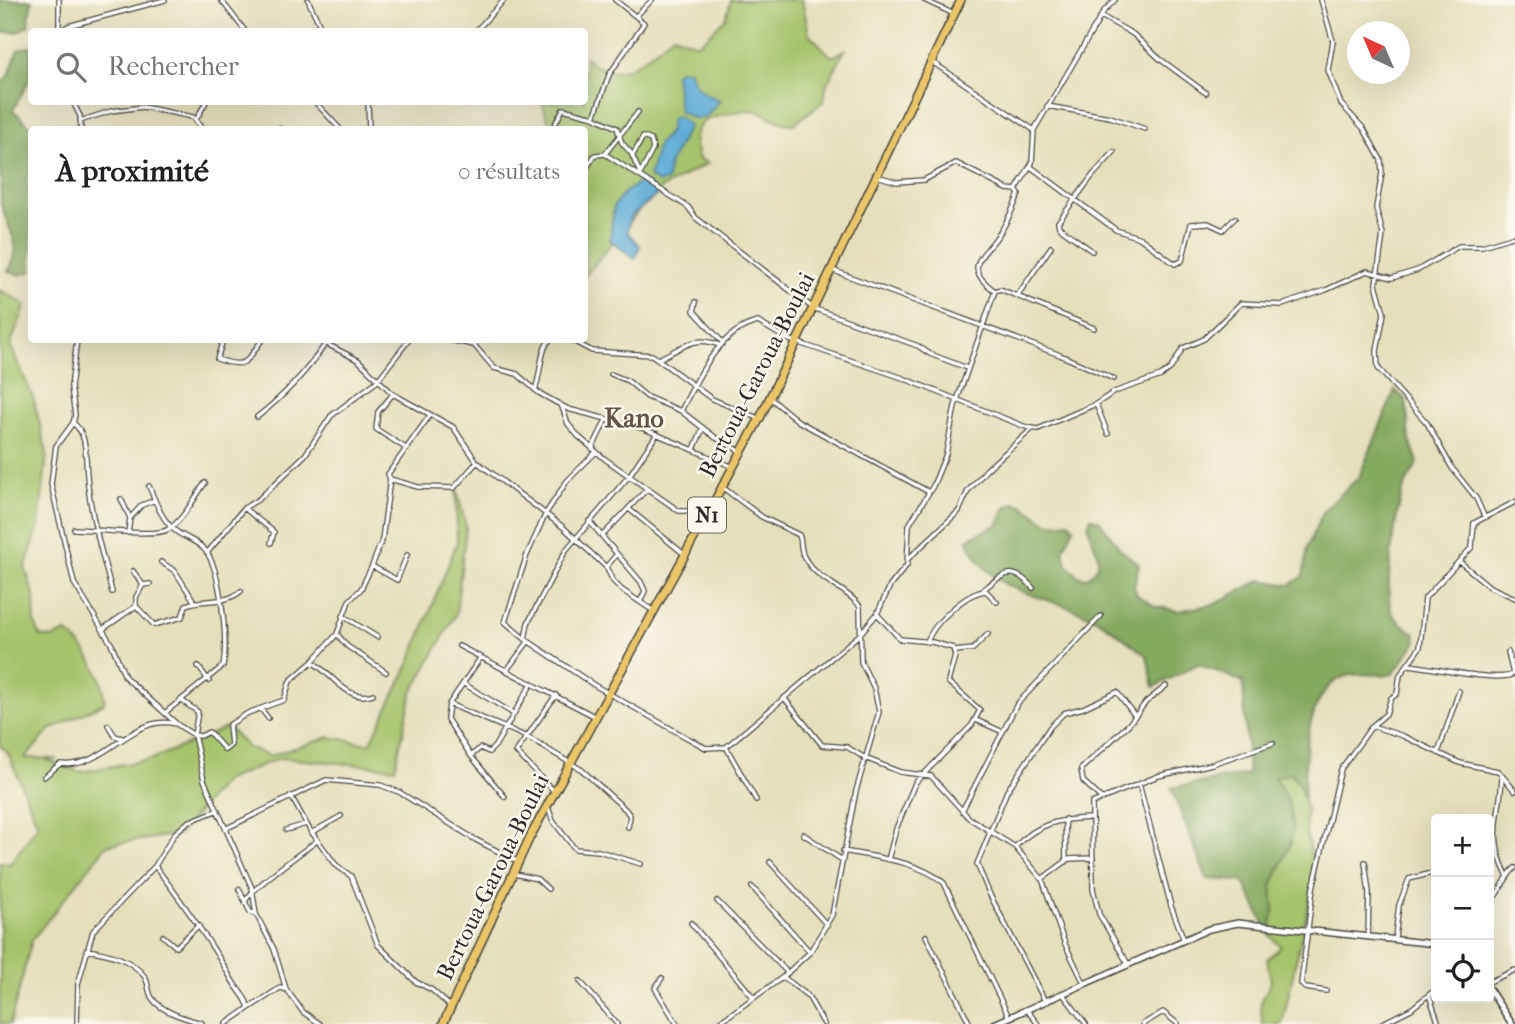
<!DOCTYPE html>
<html lang="fr">
<head>
<meta charset="utf-8">
<style>
  :root { --surface:#fff; --page:#f2f2f2; --text:#202124; --muted:#757577; --line:#e0e0e0 }
  body { margin:0; font-family:"IM FELL French Canon",serif; background:var(--page); color:var(--text) }
  .controls { position:absolute; right:21px; bottom:21px; display:grid; overflow:hidden; border-radius:7px; box-shadow:0 7px 28px #0002 }
  .controls button { width:63px; height:63px; display:grid; place-items:center; padding:0; border:0; border-bottom:2px solid var(--line); background:var(--surface); color:var(--text); font:35px sans-serif }
  .compass { position:absolute; left:1347px; top:21px; width:63px; height:63px; border-radius:50%; background:var(--surface); box-shadow:0 7px 28px #0002; rotate:316deg }
  .list { margin:0; padding:0; list-style:none }
  h2 { display:flex; justify-content:space-between; align-items:center; height:91px; margin:0; padding:0 28px; font-size:30px }
  h2 small { font-size:23px; font-weight:400; color:var(--muted) }
  .icon { flex:none; width:38px; height:38px; fill:none; stroke:currentColor; stroke-width:2; stroke-linecap:round; stroke-linejoin:round }
  .map { position:relative; flex:none; width:1515px; height:1024px; overflow:hidden }
  .search { position:absolute; background:var(--surface); box-shadow:0 7px 28px #0002; left:28px; top:28px; width:560px; height:77px; display:flex; align-items:center; gap:18px; box-sizing:border-box; padding:0 24px; border-radius:7px; color:var(--muted); font-size:26px }
  .panel { position:absolute; background:var(--surface); box-shadow:0 7px 28px #0002; left:28px; top:126px; width:560px; height:217px; border-radius:7px }
  .map>svg:first-child { display:block }
  .green { fill:#a5c36b; stroke:#68774b; stroke-width:2 }
  .forest { fill:#84a95f; stroke:#586a45; stroke-width:2 }
  .water { fill:#5dacd7; stroke:#446c81; stroke-width:2 }
  .lines { fill:none; stroke-linecap:round; stroke-linejoin:round }
  .minor-casing { stroke:#474641; stroke-width:6 }
  .tertiary-casing { stroke:#474641; stroke-width:8 }
  .trunk-casing { stroke:#474641; stroke-width:10 }
  .minor { stroke:#fff; stroke-width:3.5 }
  .tertiary { stroke:#fff; stroke-width:5 }
  .trunk { stroke:#ebc669; stroke-width:7 }
  .labels { text-anchor:middle; dominant-baseline:central; stroke-width:5; stroke-linejoin:round; paint-order:stroke }
  .shield { fill:#fbf7ec; stroke:#696865; stroke-width:2 }
  .shield-label { font-size:21px; font-weight:bold; fill:#2b2b2b }
  .street-label { font-size:23px; fill:#2b2b2b; stroke:#fbf7ec }
  .quarter-label { font-size:26px; font-weight:bold; fill:#635245; stroke:#fbf7ec }
</style>
</head>
<body>
<div class="map">
<svg width="1515" height="1024" viewBox="0 0 1515 1024">
  <rect width="100%" height="100%" fill="#fbf7ec"/>
  <filter id="ink" filterUnits="userSpaceOnUse"><feTurbulence type="fractalNoise" baseFrequency=".0143" numOctaves="2"/><feDisplacementMap in="SourceGraphic" scale="14" xChannelSelector="R" yChannelSelector="G"/><feConvolveMatrix kernelMatrix="1 2 1 2 8 2 1 2 1" color-interpolation-filters="sRGB"/></filter>
  <filter id="wash" filterUnits="userSpaceOnUse"><feTurbulence type="fractalNoise" baseFrequency=".00686" numOctaves="4" result="noise"/><feDisplacementMap in="SourceGraphic" scale="28" xChannelSelector="R" yChannelSelector="G"/><feGaussianBlur stdDeviation="1.57" result="paint"/><feColorMatrix in="noise" values="0 0 0 0 0 0 0 0 0 0 0 0 0 0 0 0 0 1.4 0 .05"/><feComposite in="paint" operator="in"/></filter>
  <g filter="url(#wash)">
    <rect width="100%" height="100%" fill="#e6dfbb"/>
    <!-- green -->
    <path class="green" d="M731,0H802L809,34L832,57L845,50L826,86L824,101L794,124C773,123 768,112 752,110C745,109 709,118 703,122C691,134 694,145 699,159L708,163L653,193L585,276L584,130L551,129L542,102H584L585,57C619,89 644,58 673,35L694,43L701,42L726,18Z
      M0,290L26,305L10,345L33,397L47,453L39,526L25,568L34,595L35,623L40,636L53,638L66,632C85,645 107,679 104,703L50,730L25,758L58,759L46,760L80,772L152,759L228,727L247,747L269,756L329,737L370,744L410,662L457,542L456,485L466,527L456,614L412,693L395,768L280,758L224,781L179,834L107,845L32,940L10,1024H0V862L10,864L38,825L8,753L0,746Z
      M1290,773L1300,785L1306,809V832L1315,876L1282,1024H1262L1261,1002L1271,982L1267,959L1281,947L1269,934L1274,909L1272,886L1291,842L1293,827L1289,804L1275,777Z"/>
    <!-- forest -->
    <path class="forest" d="M0,0H32L28,26L18,32H0Z
      M31,46V77L13,110L33,129L31,171L26,182L31,197V272L18,275L8,271C25,246 8,230 1,205C0,178 0,114 0,84L9,75L18,50Z
      M1395,390L1406,400L1410,440L1418,462C1414,472 1406,481 1403,491C1396,512 1381,599 1394,616C1399,623 1409,629 1415,634L1416,642L1393,674C1376,677 1356,670 1339,679C1303,698 1305,768 1304,802L1300,785L1291,773L1275,777L1289,804L1293,827L1291,842L1272,886L1274,909L1269,934L1243,881L1207,879L1171,788L1248,774L1243,682L1198,664L1154,687L1147,656C1130,644 1113,628 1094,618C1046,593 990,598 967,539L999,524C1002,513 1004,504 1017,503C1045,515 1036,527 1069,522L1074,528L1063,550L1067,564L1078,576L1086,578C1111,563 1091,546 1088,525L1091,518L1099,520L1121,550L1139,564L1134,587L1137,595L1155,606L1178,611L1215,604L1261,580L1290,585L1303,576L1308,546L1324,510L1359,477Z"/>
    <!-- water -->
    <path class="water" d="M679,70H689C694,88 702,94 720,100L706,117L695,119L679,111L675,73Z
      M677,116L689,125L669,165L667,181L658,183L649,177L658,144L670,131V120Z
      M640,182L651,186L657,195L630,217L627,232L640,246L635,259L610,240L614,206L624,193Z"/>
  </g>
  <g filter="url(#ink)">
    <g class="lines">
      <!-- minor casing -->
      <g class="minor-casing">
        <path id="minor" d="M221,0L246,32
          M308,0L323,32
          M924,0L954,14
          M1321,0L1333,41L1328,70L1341,104L1364,129L1381,160L1382,173L1376,208L1383,234L1376,284L1384,313L1377,351L1378,368L1427,423L1452,468L1476,498L1484,516
          M636,16L652,0
          M1101,16L1133,34L1160,59L1206,93
          M59,32V0
          M60,32L68,26L165,0
          M475,32L504,0
          M932,62L1034,130
          M73,102L80,116L81,130
          M315,102L341,130
          M368,102L369,130
          M1047,106L1110,117L1145,129
          M594,117L617,128L622,143L631,153L640,173
          M196,120L206,102
          M80,121L111,111L143,107L193,117L203,130
          M278,130L279,128
          M552,130L563,109L594,117L609,75L644,23L615,0
          M605,154L638,112
          M633,155L643,137L651,140L653,149L641,173
          M1031,167L1116,230L1140,238L1175,264L1182,261L1191,224L1208,223L1223,230L1235,218
          M584,172L595,155L605,154L688,207L696,218L813,308L918,346L930,354L967,368
          M877,176L897,182L924,180L956,163L1007,189L1016,190L1032,163L1034,130L1104,11L1115,0
          M1092,251L1059,227L1058,222L1093,175L1114,152
          M832,270L1060,355L1114,379
          M995,291C961,266 983,258 999,234C1008,222 1013,208 1019,194L1016,190
          M1017,296L1051,247
          M696,302L694,311L723,343
          M77,340L71,387L75,415L73,423L56,446L51,484L74,583L112,645L125,677L178,725L194,735L204,780L252,888L256,914L274,949L286,989L303,1012L320,1024
          M223,340L217,359C247,369 245,363 262,340
          M319,340L358,360L393,394L453,427L477,462L563,527L606,567L613,581L622,590L652,610
          M449,340L474,345L494,368L517,374L539,393L568,409L642,428L731,466
          M571,340L592,351L652,355L712,399L758,418
          M658,359C681,349 694,334 719,345
          M611,374L628,381L647,397L681,411L716,438L740,451
          M535,390C541,375 540,349 550,340
          M393,394L378,412L376,429L407,449
          M770,398L798,421L929,492
          M1096,404L1108,434
          M562,407L568,424L579,437L605,459L679,511H696L709,506
          M681,411C697,379 719,330 758,322L787,339L900,377L1026,427L1038,429L1096,404L1114,392L1161,376L1171,368L1183,348L1204,339L1241,303L1282,305L1326,290L1367,271L1392,278L1418,270L1459,246H1482L1515,236
          M430,415L388,474L390,479L418,487L454,488L477,462
          M257,417C283,397 307,371 326,343
          M73,423C84,431 85,444 86,457C87,506 100,545 112,592
          M592,449L606,420
          M694,449L703,428
          M596,452L567,481L546,513L527,555L505,622L525,639L594,685L684,736L706,748L726,747L859,635L877,614L890,586L907,565L909,525L933,486L946,454L955,406L995,291L1000,289L1094,328
          M390,479L382,540L372,566L397,580L407,555
          M149,486C155,501 163,523 177,532C187,539 197,541 205,550C221,569 228,641 223,666L166,712
          M121,499L130,518L128,533
          M244,508L274,532L271,543
          M629,509L684,554
          M130,518L142,505L155,500
          M589,521L641,582L645,591L640,602
          M74,529C95,529 153,537 167,530C182,522 195,497 205,483
          M603,535L647,489
          M207,553L244,508L259,499L305,455L331,416L376,382L409,340
          M909,558L959,511L968,491L987,469L1032,429
          M161,562L175,571L194,601
          M1460,562L1490,587L1515,598
          M606,567L617,554
          M133,571L143,585
          M983,590C1004,573 1013,565 1033,588
          M136,606L154,625L182,617L186,605C204,597 224,606 241,591
          M878,615L900,639L932,642L953,648L955,656L948,682L980,710L972,725L915,783L896,829L888,860
          M343,616L377,637
          M103,629L136,606V597L143,585L150,584
          M337,634L347,646L386,672
          M525,639L528,623L566,550L629,476L657,434
          M927,642C933,624 966,592 986,591L997,602
          M459,646L594,716
          M955,651L973,649L988,634
          M481,657L449,704L447,719L471,756L505,797
          M312,662C331,672 348,704 373,694
          M1409,665C1430,667 1500,683 1513,674L1508,652
          M198,666L209,681
          M507,670L528,642
          M464,684L514,714
          M785,699L822,745L847,747L865,758L900,772L931,776L969,818L1015,847L1042,879L1065,944L1084,983
          M181,700L198,712L194,735L201,736L209,732L225,750L231,745L229,725L248,713L284,700L290,681L312,662L337,634L349,601L361,589L372,566
          M449,704L527,737L582,770L626,810L630,816L628,827
          M261,709L268,718
          M976,720L1003,732
          M108,725L115,736L122,738
          M1372,726L1403,736L1460,763L1498,771L1515,791
          M726,747L756,800
          M1438,753L1459,691
          M471,756L480,748L489,752L495,746L532,683
          M1502,776C1501,815 1487,837 1507,875
          M44,777L60,764C106,770 131,713 176,724
          M1139,784L1171,906L1184,940
          M553,790L516,752L556,695
          M291,796L310,830L336,865L351,876L378,945L416,982L432,990L451,1007
          M1102,799L1083,781L1081,769L1129,724L1146,702L1166,686
          M548,807L553,821L575,849L599,851L641,864
          M962,811L1017,704L1101,616
          M1065,819L1066,862
          M227,828L326,780L380,785L399,792L476,840L519,862
          M286,830L306,824
          M311,833L341,816
          M803,834L842,860
          M1015,847C1038,823 1059,819 1091,818
          M843,851C874,857 919,861 944,883L1009,1017
          M770,862L827,925
          M1365,862L1369,893L1368,935
          M155,866C183,903 210,940 232,980C238,991 246,996 249,1008L280,988L285,989
          M515,874L537,879L548,889
          M1042,879L1069,859L1093,858
          M752,887L810,952
          M239,889L250,912L256,914
          M246,900C254,886 301,853 318,840
          M717,901L788,973
          M1489,902C1502,893 1503,878 1515,868
          M691,923L754,998
          M163,936L176,947L199,925
          M926,936L970,1024
          M1395,937L1399,905L1409,879L1436,872
          M86,950C107,953 131,958 145,977C149,984 148,992 152,998C161,1012 187,1019 202,1023
          M1128,964L1099,914L1093,889L1092,803L1158,776L1212,764L1273,743
          M783,977L808,996L824,1024
          M662,978L655,988L677,1024
          M580,981L617,1024
          M1489,982L1515,970
          M1326,991L1305,988L1301,984L1313,888L1341,769L1372,726L1386,714L1391,698L1397,694L1400,675L1420,647L1425,598L1472,547L1474,523L1515,502
          M1062,993L1086,1024
          M1429,995L1439,1024
          M1045,1001L990,895L977,864L1007,791L1050,727L1064,713L1083,708L1117,692L1135,716
          M1026,1009L1038,1024
          M77,1024L78,984L93,931L155,866L175,833L188,822L218,810
          M226,1024L249,1008
          M717,1024L783,977L810,952L832,915L856,791L879,712L874,688L861,662L860,606C844,586 817,581 804,557C800,550 802,542 799,535L762,517L722,487
          M1143,1024L1163,1012L1178,1024
          M1381,1024L1411,1009L1436,989"/>
      </g>
      <!-- tertiary casing -->
      <g class="tertiary-casing">
        <path id="tertiary" d="M1489,989L1512,1024
          M994,1024L1209,929L1238,923L1436,944"/>
      </g>
      <!-- trunk casing -->
      <g class="trunk-casing">
        <path id="trunk" d="M443,1024L530,837L760,418L961,0"/>
      </g>
      <!-- minor -->
      <use href="#minor" class="minor"/>
      <!-- tertiary -->
      <use href="#tertiary" class="tertiary"/>
      <!-- trunk -->
      <use href="#trunk" class="trunk"/>
    </g>
  </g>
  <g class="labels">
    <!-- shield labels -->
    <rect class="shield" x="688" y="497.5" width="38" height="35" rx="5"/>
    <g class="shield-label">
      <text x="707" y="515">N1</text>
    </g>
    <!-- street labels -->
    <g class="street-label">
      <text transform="translate(757 375) rotate(-63)">Bertoua-Garoua-Boulai</text>
      <text transform="translate(493 877) rotate(-64)">Bertoua-Garoua-Boulai</text>
    </g>
    <!-- quarter labels -->
    <g class="quarter-label">
      <text x="634" y="418">Kano</text>
    </g>
  </g>
</svg>
<div class="controls">
<button>+</button>
<button>−</button>
<button><svg class="icon" aria-label="locate" viewBox="0 0 24 24"><circle cx="12" cy="12" r="6"/><path d="M12 2v4M12 18v4M2 12h4M18 12h4"/></svg></button>
</div>
<svg class="compass" viewBox="-18 -18 36 36"><path d="M0-13l5 13h-10z" fill="#e53935"/><path d="M0 13l5-13h-10z" fill="#757577"/></svg>
<div class="search"><svg class="icon" aria-label="search" viewBox="0 0 24 24"><circle cx="10" cy="10" r="6"/><path d="M15 15l6 6"/></svg>Rechercher</div>
<section class="panel">
<h2>À proximité<small>0 résultats</small></h2>
<ul class="list">
</ul>
</section>
</div>
</body>
</html>
